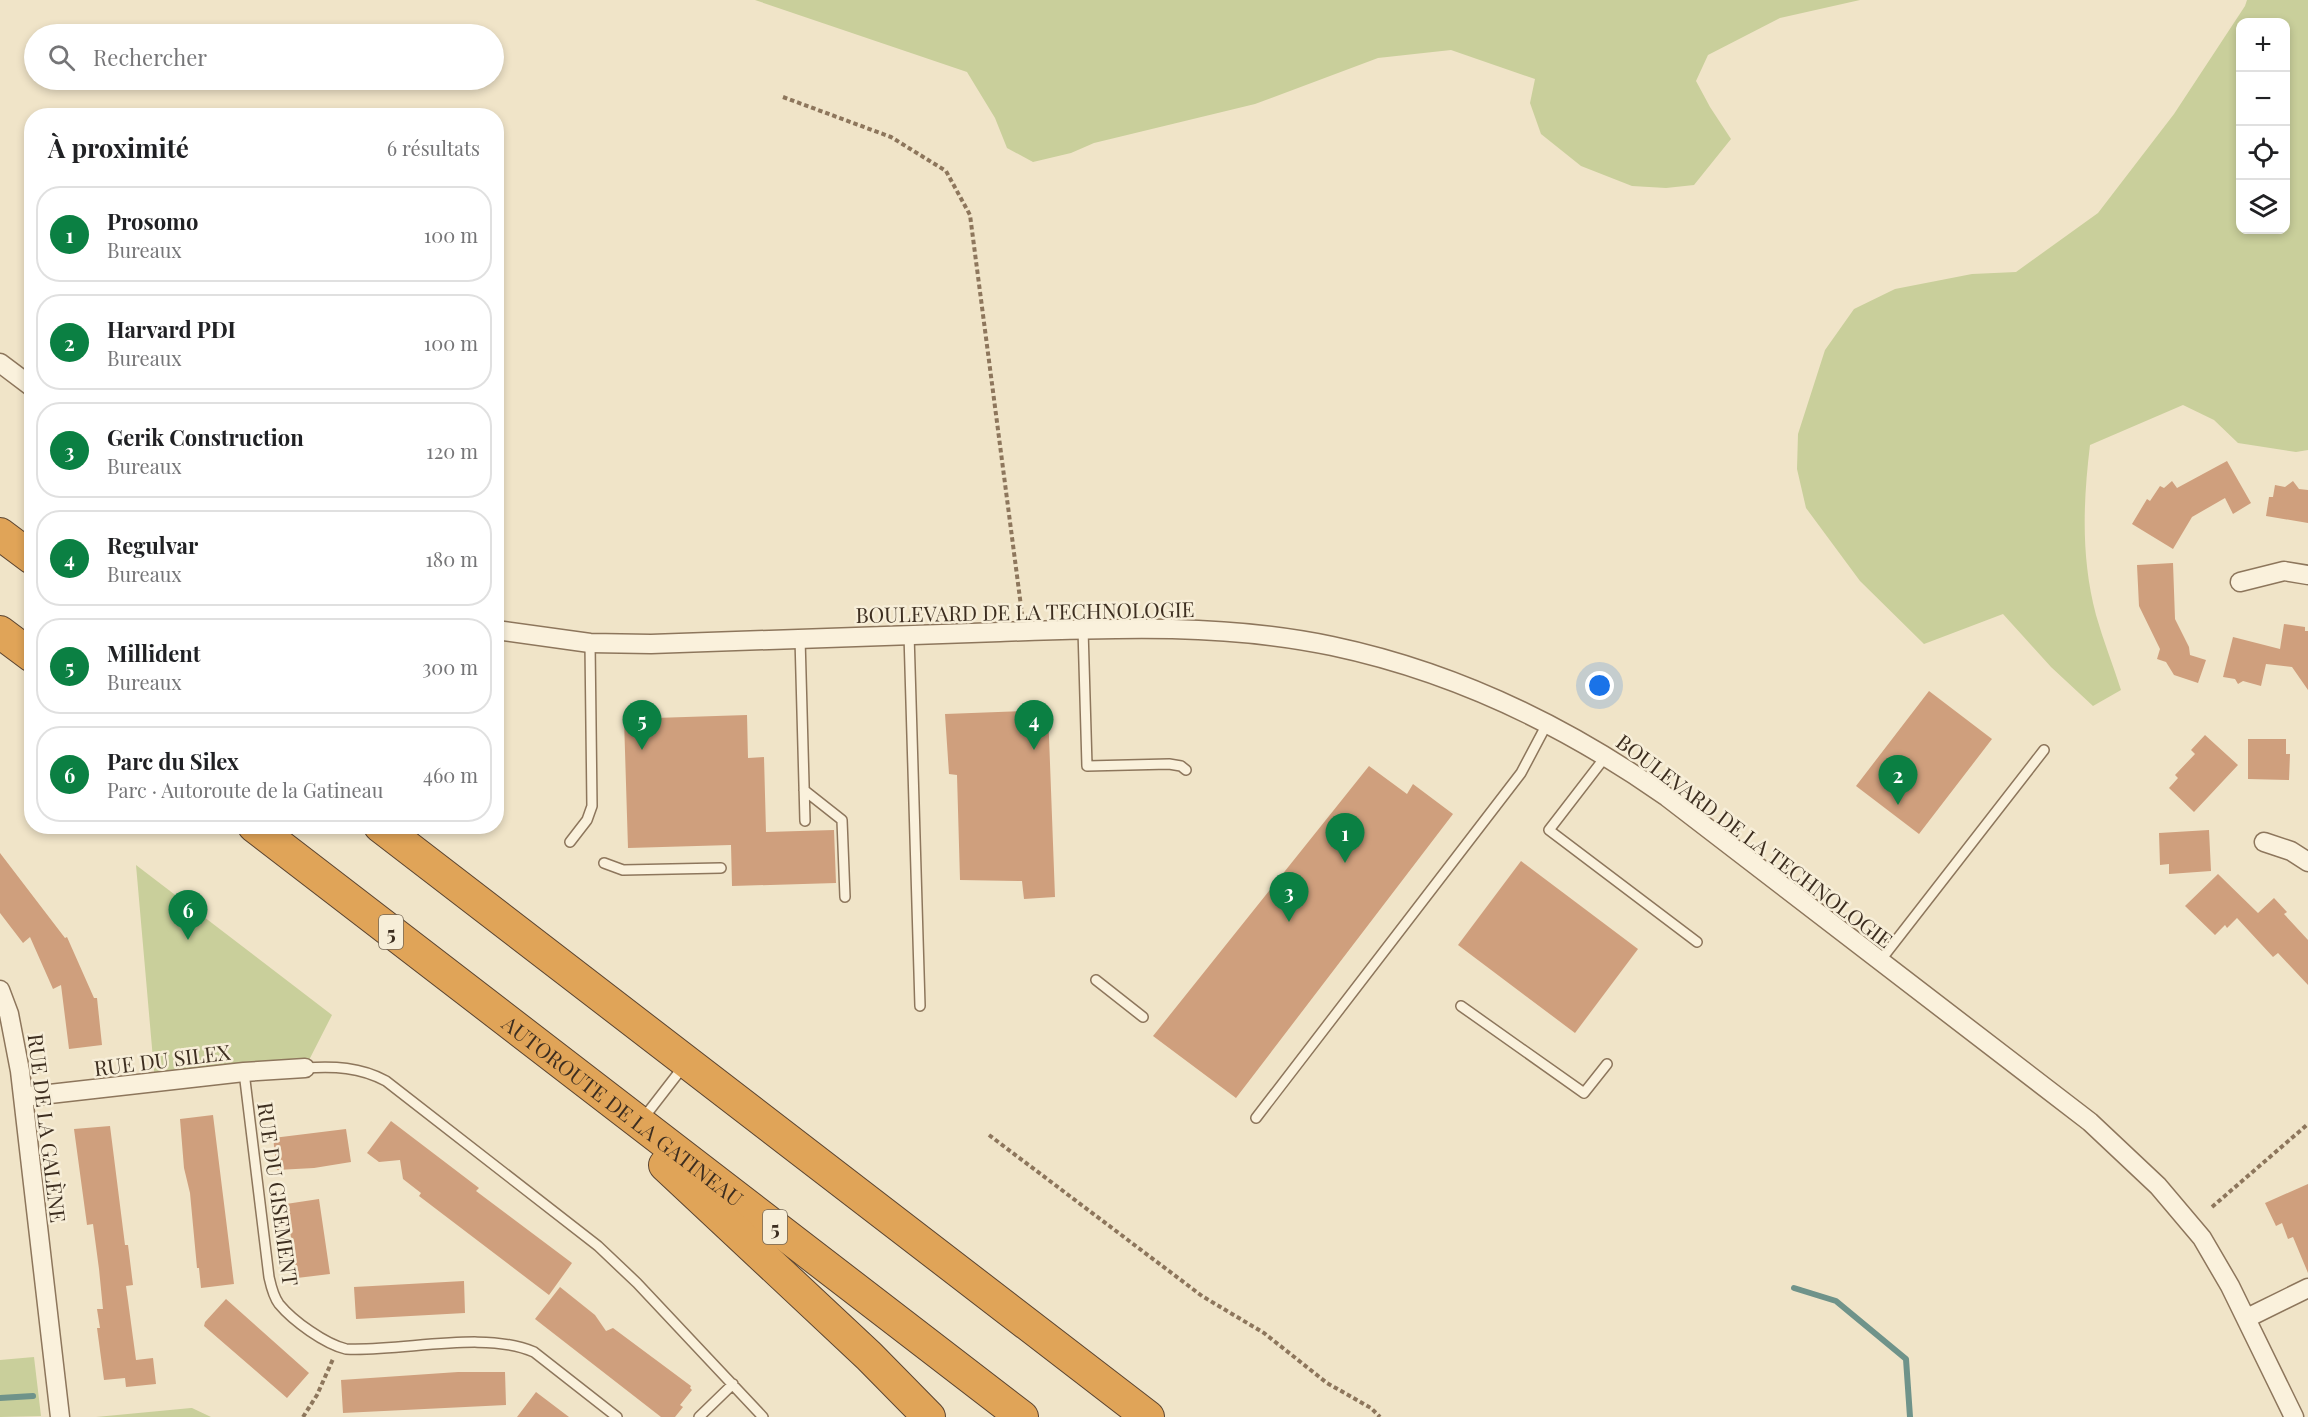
<!DOCTYPE html>
<html lang="fr">
<head>
<meta charset="utf-8">
<style>
  :root { --surface:#fff; --page:#f6f6f6; --text:#202124; --muted:#757577; --line:#e0e0e0; --accent:#0b8043 }
  body { margin:0; font-family:"Playfair Display",serif; background:var(--page); color:var(--text) }
  .controls { position:absolute; right:18px; top:18px; display:grid; overflow:hidden; border-radius:12px; box-shadow:0 3px 9px #0003 }
  .controls button { width:54px; height:54px; display:grid; place-items:center; padding:0; border:0; border-bottom:2px solid var(--line); background:var(--surface); color:var(--text); font:30px sans-serif }
  .you { position:absolute; left:1600px; top:686px; width:21px; height:21px; margin:-15px; border:4px solid #fff; border-radius:50%; background:#1a73e8; box-shadow:0 0 0 9px #1a73e833 }
  .badge { display:grid; place-items:center; width:39px; height:39px; border-radius:50%; background:var(--accent); color:#fff; font-size:20px; font-weight:700 }
  .pin { position:absolute; translate:-50% -50px; filter:drop-shadow(0 2px 3px #0008) }
  .pin::after { content:''; position:absolute; top:32px; width:21px; height:18px; background:inherit; clip-path:polygon(0 0,100% 0,50% 100%) }
  .list { margin:0; padding:0; list-style:none }
  h2 { display:flex; justify-content:space-between; align-items:center; height:78px; margin:0; padding:0 24px; font-size:26px }
  h2 small { font-size:20px; font-weight:400; color:var(--muted) }
  .list li { display:grid; grid-template-columns:39px 1fr auto; gap:18px; align-items:center; box-sizing:border-box; height:96px; margin:0 12px 12px; padding:0 12px; border:2px solid var(--line); border-radius:24px }
  .list b { display:block; font-size:22px; white-space:nowrap }
  .list p { margin:0; font-size:20px; white-space:nowrap; color:var(--muted) }
  .list em { font-size:20px; font-style:normal; color:var(--muted) }
  .icon { flex:none; width:33px; height:33px; fill:none; stroke:currentColor; stroke-width:2; stroke-linecap:round; stroke-linejoin:round }
  .map { position:relative; flex:none; width:2308px; height:1417px; overflow:hidden }
  .search { position:absolute; background:var(--surface); box-shadow:0 3px 9px #0003; left:24px; top:24px; width:480px; height:66px; display:flex; align-items:center; gap:15px; box-sizing:border-box; padding:0 21px; border-radius:33px; color:var(--muted); font-size:22px }
  .panel { position:absolute; background:var(--surface); box-shadow:0 3px 9px #0003; left:24px; top:108px; width:480px; height:726px; border-radius:24px }
  .map>svg:first-child { display:block }
  .green { fill:#c9cf9b; fill-rule:evenodd }
  .lines { fill:none; stroke-linecap:round; stroke-linejoin:round }
  .stream { stroke:#6f938a; stroke-width:6 }
  .building { fill:#cf9f7d }
  .service-casing { stroke:#8d765c; stroke-width:12 }
  .minor-casing { stroke:#8d765c; stroke-width:21 }
  .motorway-casing { stroke:#5b4430; stroke-width:34 }
  .path { stroke:#8d765c; stroke-width:4; stroke-dasharray:4.5 3; stroke-linecap:butt }
  .service { stroke:#faf1dc; stroke-width:9 }
  .minor { stroke:#faf1dc; stroke-width:18 }
  .motorway { stroke:#e0a458; stroke-width:32 }
  .labels { text-anchor:middle; dominant-baseline:central; stroke-width:5; stroke-linejoin:round; paint-order:stroke }
  .shield { fill:#f7eed8; stroke:#756857; stroke-width:1.5 }
  .shield-label { font-size:20px; font-weight:bold; fill:#3d2e20 }
  .street-label { font-size:21px; fill:#3d2e20; stroke:#f7eed8 }
</style>
</head>
<body>
<div class="map">
<svg width="2308" height="1417" viewBox="0 0 2308 1417">
  <rect width="100%" height="100%" fill="#f0e4c8"/>
  <!-- green -->
  <path class="green" d="M755,0H1860L1780,18L1708,55L1696,81L1710,107L1731,139L1694,185L1666,188L1632,186L1581,166L1541,134L1530,103L1535,79L1451,50L1378,58L1255,104L1094,143L1071,153L1033,162L1007,148L995,118L967,72Z
    M2247,0H2308V450L2296,452L2238,443L2214,420L2183,405L2090,445C2083,503 2081,558 2096,615C2103,640 2113,665 2121,690L2093,706L2051,667L2003,614L1924,644L1860,581L1806,508L1797,469L1798,434L1825,350L1854,309L1895,289L1972,274L2016,272L2098,213L2174,114L2245,6ZM2240,22H2286V230H2240Z
    M136,865L332,1015L305,1068L155,1082Z
    M34,1357L41,1416L0,1417V1360Z
    M192,1408L211,1417H96L191,1408Z"/>
  <g class="lines">
    <!-- stream -->
    <path class="stream" d="M1794,1288L1836,1301L1906,1359L1910,1417
      M0,1398L33,1396"/>
  </g>
  <!-- building -->
  <path class="building" d="M2227,461L2251,503L2233,514L2225,498L2192,517L2173,549L2132,524L2147,499L2150,501L2160,486L2164,488L2172,481L2177,488Z
    M2293,481L2299,489L2308,490V523L2266,516L2269,497H2273L2275,485L2285,487Z
    M2173,563L2175,619L2189,647L2190,655L2206,660L2198,683L2174,675L2166,662L2157,659L2160,649L2139,606L2137,565Z
    M2284,624L2305,627V631H2308V690L2292,667L2266,664L2261,686L2243,681L2238,684L2235,679L2223,677L2233,637L2280,649Z
    M1929,691L1992,739L1919,834L1856,786Z
    M1048,710L1055,897L1024,899L1022,881L960,880L957,775L949,774L945,714Z
    M747,715L748,758L764,757L766,832L834,830L836,883L732,886L731,845L628,848L624,719Z
    M2205,735L2238,765L2194,812L2169,788L2178,778L2175,775L2195,754L2191,750Z
    M2248,739H2286V754H2290L2289,780L2248,779Z
    M1369,766L1407,794L1413,784L1453,814L1236,1098L1153,1036Z
    M2209,830L2211,871L2169,874V864L2160,865L2159,833Z
    M0,853L65,938L67,937L94,998H97L102,1045L69,1049L61,985L53,989L30,937L23,943L0,913Z
    M1521,861L1638,949L1575,1033L1458,945Z
    M2218,874L2258,913L2274,898L2287,912L2284,914L2308,940V985L2278,953L2273,957L2237,918L2227,928L2225,925L2215,935L2185,906Z
    M213,1115L234,1284L201,1288L199,1268H197L190,1193L184,1168L180,1119Z
    M391,1121L479,1188L476,1191L572,1263L549,1295L419,1196L421,1193L403,1179L400,1160L379,1162L367,1153Z
    M110,1126L125,1245H128L133,1285L126,1286L136,1360L153,1358L156,1384L126,1387L125,1378L104,1380L97,1328H100L97,1309H103L99,1269L93,1224L87,1225L74,1129Z
    M346,1129L351,1162L314,1168L277,1170L273,1138Z
    M2308,1184V1273L2293,1237L2288,1239L2282,1223L2276,1226L2265,1203Z
    M319,1199L330,1274L297,1278L286,1204Z
    M464,1281L465,1313L356,1319L354,1287Z
    M560,1287L595,1315L606,1331L613,1328L691,1386L690,1388L692,1390L680,1405L683,1407L675,1417H661L535,1319Z
    M226,1299L309,1373L287,1398L204,1326L205,1322Z
    M458,1372H505L506,1405L343,1413L341,1380Z
    M536,1392L569,1417H517Z"/>
  <g class="lines">
    <!-- service casing -->
    <g class="service-casing">
      <path id="service" d="M1083,629L1087,766L1169,764L1181,766L1186,770
        M909,634L920,1006
        M800,638L805,821
        M1606,756L1549,830L1697,942
        M804,790L842,820L845,897
        M570,842L587,820L592,806L590,643
        M604,863L623,870L721,868
        M1880,961L2044,750
        M1096,980L1143,1017
        M1461,1006L1584,1093L1607,1064
        M305,1068C334,1066 360,1067 386,1081L598,1246L637,1283L763,1417
        M244,1072L269,1277C271,1286 273,1296 279,1304C293,1321 325,1344 346,1349C403,1352 483,1330 534,1352L617,1417
        M1256,1118L1521,773L1548,722
        M642,1120L683,1067
        M699,1417L733,1384"/>
    </g>
    <!-- minor casing -->
    <g class="minor-casing">
      <path id="minor" d="M0,363L32,387
        M2240,582L2284,571L2308,575
        M496,630L590,643L651,644C768,640 884,635 1000,632C1111,628 1223,623 1332,646C1455,672 1565,725 1667,797L2090,1122L2158,1186L2202,1238L2230,1286L2294,1417
        M2264,842L2291,851L2308,862
        M0,990L9,1014L20,1071L60,1417
        M23,1097L244,1072L305,1068
        M2247,1318L2308,1288"/>
    </g>
    <!-- motorway casing -->
    <g class="motorway-casing">
      <g id="motorway">
        <path d="M0,534L32,558"/>
        <path d="M0,632L32,656"/>
        <path id="s1" d="M254,826L1022,1417"/>
        <path d="M380,826L1148,1417"/>
        <path d="M665,1165L869,1356L929,1417"/>
      </g>
    </g>
    <!-- path -->
    <path class="path" d="M783,97L891,137L946,171L970,215L1022,614
      M989,1135L1202,1296L1264,1333L1327,1383L1371,1408L1380,1417
      M2212,1207L2308,1124
      M303,1417L317,1395L333,1359"/>
    <!-- service -->
    <use href="#service" class="service"/>
    <!-- minor -->
    <use href="#minor" class="minor"/>
    <!-- motorway -->
    <use href="#motorway" class="motorway"/>
  </g>
  <g class="labels">
    <!-- shield labels -->
    <g class="shield">
      <rect x="379" y="915" width="24" height="34" rx="4.5"/>
      <rect x="763" y="1210" width="24" height="34" rx="4.5"/>
    </g>
    <g class="shield-label">
      <text x="391" y="932">5</text>
      <text x="775" y="1227">5</text>
    </g>
    <!-- street labels -->
    <g class="street-label">
      <text transform="translate(1025 611) rotate(-1)">BOULEVARD DE LA TECHNOLOGIE</text>
      <text transform="translate(1755 840) rotate(37)">BOULEVARD DE LA TECHNOLOGIE</text>
      <text transform="translate(162 1059) rotate(-7)">RUE DU SILEX</text>
      <text stroke="none"><textPath href="#s1" startOffset="466">AUTOROUTE DE LA GATINEAU</textPath></text>
      <text transform="translate(48 1128) rotate(83)">RUE DE LA GALÈNE</text>
      <text transform="translate(279 1194) rotate(82)">RUE DU GISEMENT</text>
    </g>
  </g>
</svg>
<div class="controls">
<button>+</button>
<button>−</button>
<button><svg class="icon" aria-label="locate" viewBox="0 0 24 24"><circle cx="12" cy="12" r="6"/><path d="M12 2v4M12 18v4M2 12h4M18 12h4"/></svg></button>
<button><svg class="icon" aria-label="layers" viewBox="0 0 24 24"><path d="M12 4l9 5-9 5-9-5zM3 14l9 5 9-5"/></svg></button>
</div>
<div class="you"></div>
<div class="pin badge" style="left:1345px;top:863px">1</div>
<div class="pin badge" style="left:1898px;top:805px">2</div>
<div class="pin badge" style="left:1289px;top:922px">3</div>
<div class="pin badge" style="left:1034px;top:750px">4</div>
<div class="pin badge" style="left:642px;top:750px">5</div>
<div class="pin badge" style="left:188px;top:940px">6</div>
<div class="search"><svg class="icon" aria-label="search" viewBox="0 0 24 24"><circle cx="10" cy="10" r="6"/><path d="M15 15l6 6"/></svg>Rechercher</div>
<section class="panel">
<h2>À proximité<small>6 résultats</small></h2>
<ul class="list">
<li><span class="badge">1</span><div><b>Prosomo</b><p>Bureaux</p></div><em>100 m</em></li>
<li><span class="badge">2</span><div><b>Harvard PDI</b><p>Bureaux</p></div><em>100 m</em></li>
<li><span class="badge">3</span><div><b>Gerik Construction</b><p>Bureaux</p></div><em>120 m</em></li>
<li><span class="badge">4</span><div><b>Regulvar</b><p>Bureaux</p></div><em>180 m</em></li>
<li><span class="badge">5</span><div><b>Millident</b><p>Bureaux</p></div><em>300 m</em></li>
<li><span class="badge">6</span><div><b>Parc du Silex</b><p>Parc · Autoroute de la Gatineau</p></div><em>460 m</em></li>
</ul>
</section>
</div>
</body>
</html>
